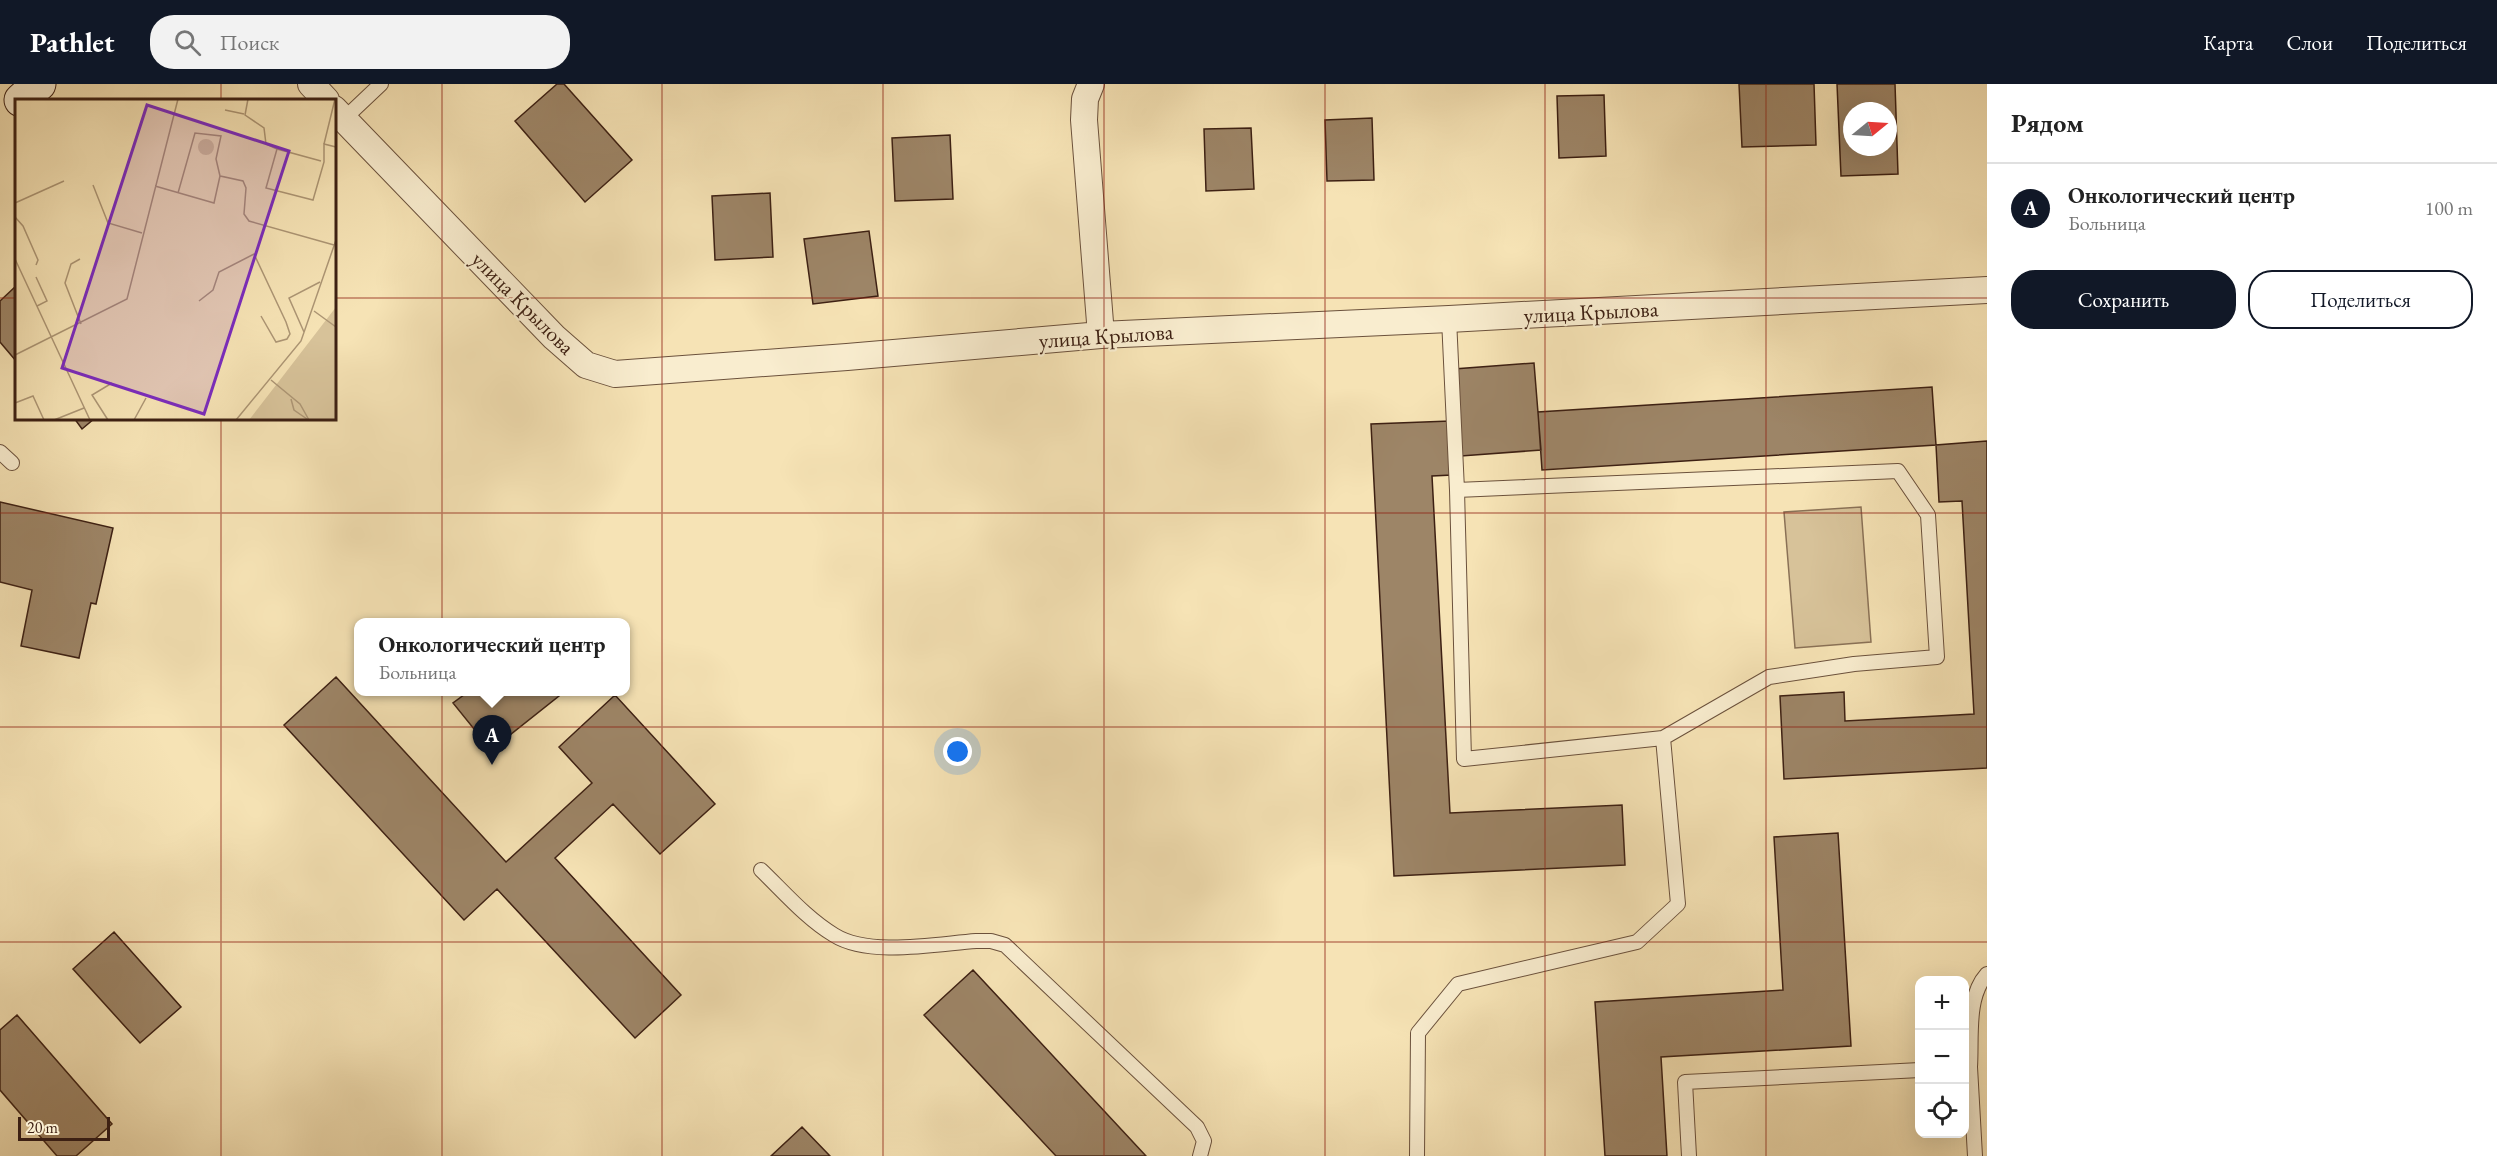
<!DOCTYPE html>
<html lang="ru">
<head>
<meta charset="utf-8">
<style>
  :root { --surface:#fff; --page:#f2f2f2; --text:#222; --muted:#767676; --line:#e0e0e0; --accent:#111827 }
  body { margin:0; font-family:"EB Garamond",serif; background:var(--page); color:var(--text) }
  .controls { position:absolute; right:18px; bottom:18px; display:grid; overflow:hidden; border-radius:12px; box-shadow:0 6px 24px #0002 }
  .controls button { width:54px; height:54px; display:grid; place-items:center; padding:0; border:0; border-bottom:2px solid var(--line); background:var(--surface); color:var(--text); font:30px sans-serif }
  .compass { position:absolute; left:1843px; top:18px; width:54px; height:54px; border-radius:50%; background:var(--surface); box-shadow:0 6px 24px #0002; rotate:72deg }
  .scale { position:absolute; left:18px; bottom:15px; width:92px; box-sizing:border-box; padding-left:6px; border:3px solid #3d2013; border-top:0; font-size:16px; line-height:21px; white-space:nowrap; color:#3d2013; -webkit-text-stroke:4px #f9edcf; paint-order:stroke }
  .you { position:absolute; left:958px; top:668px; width:21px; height:21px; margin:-15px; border:4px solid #fff; border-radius:50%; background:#1a73e8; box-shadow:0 0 0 9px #1a73e833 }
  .badge { display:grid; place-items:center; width:39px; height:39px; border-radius:50%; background:var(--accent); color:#fff; font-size:20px; font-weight:700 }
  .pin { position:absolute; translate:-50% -50px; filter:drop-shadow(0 2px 3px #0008) }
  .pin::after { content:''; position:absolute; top:32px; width:21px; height:18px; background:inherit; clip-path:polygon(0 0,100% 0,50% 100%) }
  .popup { position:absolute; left:354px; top:534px; width:276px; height:78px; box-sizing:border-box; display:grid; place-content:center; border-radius:12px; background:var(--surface); filter:drop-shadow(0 2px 4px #0005); font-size:20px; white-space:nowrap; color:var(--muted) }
  .popup b { font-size:22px; color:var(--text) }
  .popup::after { content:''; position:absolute; left:50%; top:100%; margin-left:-12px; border:12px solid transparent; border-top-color:var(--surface) }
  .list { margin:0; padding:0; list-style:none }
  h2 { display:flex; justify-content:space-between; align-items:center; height:78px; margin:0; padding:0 24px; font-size:26px }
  h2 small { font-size:20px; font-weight:400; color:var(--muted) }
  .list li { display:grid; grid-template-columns:39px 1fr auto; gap:18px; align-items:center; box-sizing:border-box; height:90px; padding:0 24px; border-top:2px solid var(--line) }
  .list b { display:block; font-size:22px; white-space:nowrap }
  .list p { margin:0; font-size:20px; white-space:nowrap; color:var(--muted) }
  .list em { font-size:20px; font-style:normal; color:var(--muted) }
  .actions { display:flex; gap:12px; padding:18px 24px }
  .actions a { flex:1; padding:14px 0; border:2px solid var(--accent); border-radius:24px; text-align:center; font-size:21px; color:var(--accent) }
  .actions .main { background:var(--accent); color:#fff }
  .icon { flex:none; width:33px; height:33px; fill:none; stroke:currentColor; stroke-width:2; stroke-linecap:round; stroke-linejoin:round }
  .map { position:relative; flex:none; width:1987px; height:1072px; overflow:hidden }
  header { display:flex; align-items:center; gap:36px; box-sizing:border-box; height:84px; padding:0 30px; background:var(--accent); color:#fff }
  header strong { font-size:28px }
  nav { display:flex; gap:33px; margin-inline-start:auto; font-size:21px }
  .search { width:420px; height:54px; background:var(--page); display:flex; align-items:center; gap:15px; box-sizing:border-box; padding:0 21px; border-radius:24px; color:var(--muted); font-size:22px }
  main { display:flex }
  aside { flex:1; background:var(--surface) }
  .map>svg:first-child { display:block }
  .green { fill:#d7c299; stroke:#8a7156; stroke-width:1.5 }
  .building { fill:#9d8567; stroke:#3d2013; stroke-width:1.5; fill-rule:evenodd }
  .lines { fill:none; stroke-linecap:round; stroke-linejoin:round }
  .lane-casing { stroke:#6b513c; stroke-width:16 }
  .street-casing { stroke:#6b513c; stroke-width:28 }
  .secondary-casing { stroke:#3d2013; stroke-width:35 }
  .lane { stroke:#f9edcf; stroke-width:14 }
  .street { stroke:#f9edcf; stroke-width:26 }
  .secondary { stroke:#f9edcf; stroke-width:33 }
  .grid { fill:none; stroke:#8f2418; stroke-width:1.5; stroke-opacity:0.55 }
  .labels { text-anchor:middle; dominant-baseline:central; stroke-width:4.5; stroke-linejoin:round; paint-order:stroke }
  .street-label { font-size:22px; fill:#3d2013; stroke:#f9edcf }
  .inset-road { fill:none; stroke:#ac9574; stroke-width:1.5 }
  .view { fill:#7b2cbf; fill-opacity:0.15; stroke:#7b2cbf; stroke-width:3 }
  .inset-edge { fill:none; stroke:#3d2013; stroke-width:3 }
</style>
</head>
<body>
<header>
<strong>Pathlet</strong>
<div class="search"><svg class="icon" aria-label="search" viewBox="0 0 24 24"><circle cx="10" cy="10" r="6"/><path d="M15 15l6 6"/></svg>Поиск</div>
<nav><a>Карта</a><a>Слои</a><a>Поделиться</a></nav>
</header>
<main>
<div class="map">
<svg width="1987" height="1072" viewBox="0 0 1987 1072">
  <rect width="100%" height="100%" fill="#f6e3b5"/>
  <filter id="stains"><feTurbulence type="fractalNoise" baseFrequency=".00333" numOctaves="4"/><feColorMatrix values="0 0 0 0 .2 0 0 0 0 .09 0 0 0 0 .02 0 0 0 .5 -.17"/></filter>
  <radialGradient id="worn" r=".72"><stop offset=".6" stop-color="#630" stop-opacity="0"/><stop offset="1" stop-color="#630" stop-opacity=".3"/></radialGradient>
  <!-- green -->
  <path class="green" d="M1861,423L1871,558L1795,564L1784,428Z"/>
  <!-- building -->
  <path class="building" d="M557,0H564L632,76L585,118L515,37Z
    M1739,0H1814L1816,61L1742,63Z
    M1837,0H1895L1898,90L1841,92ZM1852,27H1888V63H1852Z
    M1604,11L1606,72L1559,74L1557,12Z
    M1372,34L1374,96L1327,97L1325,36Z
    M1251,44L1254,105L1206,107L1204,45Z
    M950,51L953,115L895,117L892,54Z
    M770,109L773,173L715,176L712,112Z
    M869,147L878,212L813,220L804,155Z
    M16,202V277L0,258V217Z
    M1534,279L1541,366L1461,372L1454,285Z
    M1932,303L1936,361L1542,386L1538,328Z
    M74,334H95L82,345Z
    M1450,337L1452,391L1432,392L1450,729L1622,721L1625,781L1394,792L1371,340Z
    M1987,357V684L1784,695L1780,612L1844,608L1845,637L1974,630L1962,417L1939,418L1936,361Z
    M0,418L113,444L96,520L91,519L79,574L21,562L32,506L0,498Z
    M336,593L506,778L592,699L559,663L615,611L715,720L660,770L613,720L555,774L681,911L635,954L497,805L464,836L284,641Z
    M468,608H564L491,666L453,619Z
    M1838,749L1851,962L1661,973L1667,1072H1605L1595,918L1783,906L1774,753Z
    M114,848L181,923L140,959L73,885Z
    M973,886L1146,1072H1056L924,931Z
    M17,931L112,1040L76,1072H57L0,1006V946Z
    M802,1043L830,1072H771Z"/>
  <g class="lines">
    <!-- lane casing -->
    <g class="lane-casing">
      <path id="lane" d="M344,35L381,0
        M0,368L12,379
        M1457,406L1898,387L1928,431L1937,573L1854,580L1769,593L1663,654
        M761,786C784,808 806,834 834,851C869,873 936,860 976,857H991L1005,861L1197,1043L1204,1057L1200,1072
        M1964,983H1970L1975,1072
        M1970,983C1972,954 1966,913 1987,890
        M1417,1072L1418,949L1458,900L1637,858L1678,820L1663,654L1464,675L1457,406L1449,235
        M1689,1072L1685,998L1920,986"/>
    </g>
    <!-- street casing -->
    <g class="street-casing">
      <path id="street" d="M311,0L326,16
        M1091,0L1085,15L1084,36L1101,251
        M334,25L554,253L586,281L615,290L847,273L1101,251L1449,235L1987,206"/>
    </g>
    <!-- secondary casing -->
    <g class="secondary-casing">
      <path id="secondary" d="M21,16L39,0"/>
    </g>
    <!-- lane -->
    <use href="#lane" class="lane"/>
    <!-- street -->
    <use href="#street" class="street"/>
    <!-- secondary -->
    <use href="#secondary" class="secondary"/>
  </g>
  <!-- grid -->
  <path class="grid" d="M221,0V16M442,0V1072M662,0V1072M883,0V1072M1104,0V1072M1325,0V1072M1545,0V1072M1766,0V1072M0,214H16M334,214H1987M221,334V1072M0,429H1987M0,643H1987M0,858H1987"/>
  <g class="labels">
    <!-- street labels -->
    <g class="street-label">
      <text transform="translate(523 219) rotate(45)">улица Крылова</text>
      <text transform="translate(1591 228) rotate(-3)">улица Крылова</text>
      <text transform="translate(1106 252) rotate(-4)">улица Крылова</text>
    </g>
  </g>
  <!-- overview -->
  <g transform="translate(15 15)">
    <rect width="321" height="321" fill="#f6e3b5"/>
    <path d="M183 48a8 8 0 1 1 16 0a8 8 0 1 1-16 0ZM321,208V321H234L268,277Z" fill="#d7c299"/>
    <path class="inset-road" d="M233,0L230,16L249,29L251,45L262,50M210,11L229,15M309,45L320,0M306,62L262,50L251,89L298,101L309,63V45L321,48M78,86L93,124L127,134M140,87L199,104L205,77L228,82L231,89L229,115L234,122L319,146M163,94L180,34L206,37L201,60L205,77M0,104L49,82M0,118L8,127L23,161L21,166M0,160L75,321M65,160L56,165L50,184L66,225M21,178L32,202L22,207M184,202L198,191L204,173L239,155L271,223L275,235L272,240L261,243L246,217M299,212L321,228M289,233L274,199L305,183M0,256L112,200L163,0M256,281L285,305L294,321M276,300L279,311L292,320M0,304L18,297L29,321M39,321L69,309M93,321L77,296L97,284M119,321L131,299M221,321L286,242L321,141"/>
    <path class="view" d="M132,6L274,52L189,315L47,269Z"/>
    <rect width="321" height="321" class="inset-edge"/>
  </g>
  <rect width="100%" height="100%" filter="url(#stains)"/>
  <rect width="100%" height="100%" fill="url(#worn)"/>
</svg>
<div class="controls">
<button>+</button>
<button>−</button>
<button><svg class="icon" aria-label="locate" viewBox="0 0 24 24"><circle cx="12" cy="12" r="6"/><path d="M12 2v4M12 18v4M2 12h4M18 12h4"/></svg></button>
</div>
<svg class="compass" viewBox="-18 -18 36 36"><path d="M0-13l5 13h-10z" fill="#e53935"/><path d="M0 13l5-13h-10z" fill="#767676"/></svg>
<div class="scale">20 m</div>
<div class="you"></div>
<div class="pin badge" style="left:492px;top:681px">A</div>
<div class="popup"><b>Онкологический центр</b>Больница</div>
</div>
<aside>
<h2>Рядом<small></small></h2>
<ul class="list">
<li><span class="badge">A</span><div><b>Онкологический центр</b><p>Больница</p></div><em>100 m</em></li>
</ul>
<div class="actions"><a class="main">Сохранить</a><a>Поделиться</a></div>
</aside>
</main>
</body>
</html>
